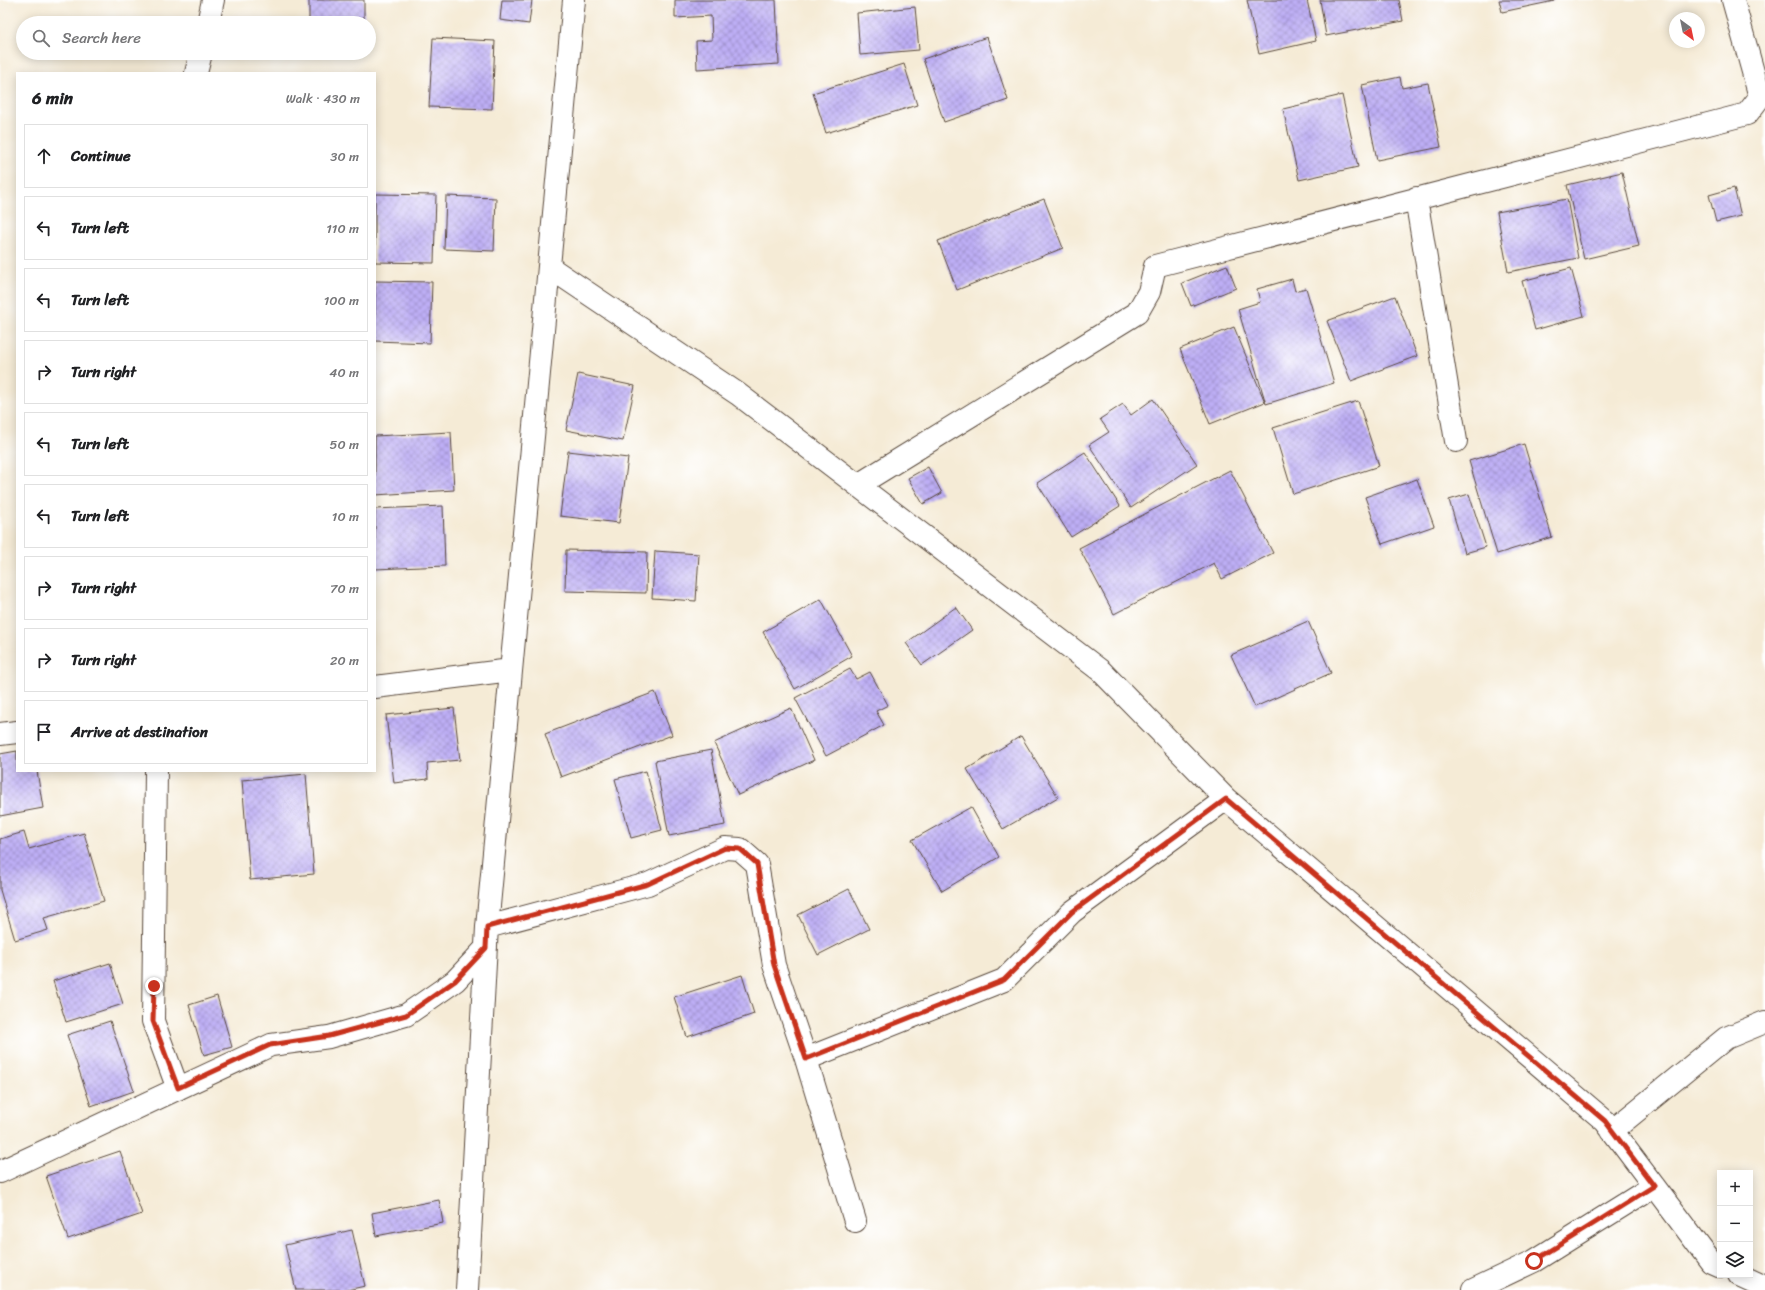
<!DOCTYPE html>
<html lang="en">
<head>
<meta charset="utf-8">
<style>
  :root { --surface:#fff; --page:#f6f6f6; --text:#202124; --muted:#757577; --line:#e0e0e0 }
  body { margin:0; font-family:Sriracha,sans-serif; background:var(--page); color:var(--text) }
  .controls { position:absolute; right:12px; bottom:12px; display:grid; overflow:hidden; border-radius:0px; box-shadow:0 2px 10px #0003 }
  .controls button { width:36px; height:36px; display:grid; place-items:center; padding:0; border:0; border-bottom:1px solid var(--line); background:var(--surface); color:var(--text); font:20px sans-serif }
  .compass { position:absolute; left:1669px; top:12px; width:36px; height:36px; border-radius:50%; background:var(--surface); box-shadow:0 2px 10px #0003; rotate:147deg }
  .stop { position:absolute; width:12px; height:12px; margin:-9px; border:3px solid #c8321e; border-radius:50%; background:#fff }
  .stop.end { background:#c8321e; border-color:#fff; box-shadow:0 1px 4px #0008 }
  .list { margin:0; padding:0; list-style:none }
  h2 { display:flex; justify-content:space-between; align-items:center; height:52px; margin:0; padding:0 16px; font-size:17px }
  h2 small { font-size:13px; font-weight:400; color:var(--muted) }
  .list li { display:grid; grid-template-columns:26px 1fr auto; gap:12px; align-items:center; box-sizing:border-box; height:64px; margin:0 8px 8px; padding:0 8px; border:1px solid var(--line); border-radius:0px }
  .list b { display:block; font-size:15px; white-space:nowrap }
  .list em { font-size:13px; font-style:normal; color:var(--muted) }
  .icon { flex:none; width:22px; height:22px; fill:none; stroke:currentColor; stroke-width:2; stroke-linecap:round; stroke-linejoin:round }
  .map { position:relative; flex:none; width:1765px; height:1290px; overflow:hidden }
  .search { position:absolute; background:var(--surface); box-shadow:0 2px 10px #0003; left:16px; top:16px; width:360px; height:44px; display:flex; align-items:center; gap:10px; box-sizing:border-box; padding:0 14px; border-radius:22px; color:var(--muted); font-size:15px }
  .panel { position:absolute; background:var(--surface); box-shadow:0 2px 10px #0003; left:16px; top:72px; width:360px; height:700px; border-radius:0px }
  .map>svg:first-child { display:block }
  .building { fill:url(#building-cross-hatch) }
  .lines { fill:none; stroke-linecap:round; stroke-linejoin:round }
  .street-casing { stroke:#57473a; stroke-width:24 }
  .street { stroke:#fff; stroke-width:22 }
  .route { stroke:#c8321e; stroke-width:5 }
</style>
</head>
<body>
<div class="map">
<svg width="1765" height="1290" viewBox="0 0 1765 1290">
  <defs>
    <pattern id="building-cross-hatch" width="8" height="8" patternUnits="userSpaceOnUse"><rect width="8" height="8" fill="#bdaef5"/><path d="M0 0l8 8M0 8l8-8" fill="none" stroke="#9b8ec6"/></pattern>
  </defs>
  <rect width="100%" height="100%" fill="#fff"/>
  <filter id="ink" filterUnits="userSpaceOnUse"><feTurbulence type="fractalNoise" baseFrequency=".025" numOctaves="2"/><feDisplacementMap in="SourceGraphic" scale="8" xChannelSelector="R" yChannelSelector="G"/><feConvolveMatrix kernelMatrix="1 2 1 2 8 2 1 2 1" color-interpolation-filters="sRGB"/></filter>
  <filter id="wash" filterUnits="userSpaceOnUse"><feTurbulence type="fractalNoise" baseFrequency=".012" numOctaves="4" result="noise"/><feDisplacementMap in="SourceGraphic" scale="16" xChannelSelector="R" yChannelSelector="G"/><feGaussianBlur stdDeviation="0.9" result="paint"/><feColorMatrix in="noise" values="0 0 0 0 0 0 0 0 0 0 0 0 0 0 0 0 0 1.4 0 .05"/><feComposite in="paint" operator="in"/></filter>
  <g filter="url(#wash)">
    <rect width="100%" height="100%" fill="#f5ebd6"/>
    <g id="blocks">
      <!-- building -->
      <path class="building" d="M309,0H364V20H309Z
        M502,0H532L529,24L500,20Z
        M675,0H776L779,64L697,69L696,41L712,40L711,16L675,18Z
        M1247,0H1307L1316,41L1259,54Z
        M1320,0H1399L1403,21L1326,36Z
        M1499,0H1554V1L1502,12Z
        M915,7L919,50L860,55L857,13Z
        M987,37L1008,100L944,122L923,59Z
        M433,38L495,41L492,109L429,107Z
        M224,53H254V55L224,57Z
        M904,64L917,105L826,133L813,93Z
        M1400,77L1402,88L1428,83L1441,147L1377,160L1362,85Z
        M1342,95L1358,167L1299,180L1283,109Z
        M1622,172L1639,246L1584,259L1567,185Z
        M1734,188L1741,216L1716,222L1709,195Z
        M375,194L436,195L434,263L375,262Z
        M446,196L496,198L494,251L444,249Z
        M1044,199L1063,248L957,290L938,241Z
        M1567,199L1578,258L1508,272L1497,212Z
        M1227,265L1236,288L1191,306L1182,283Z
        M1571,268L1584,316L1535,330L1522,281Z
        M1292,279L1295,291L1306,288L1334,383L1266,404L1238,309L1260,302L1257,289Z
        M375,281L432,282L430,343L375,341Z
        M1395,296L1417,356L1351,381L1327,321Z
        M1234,327L1265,402L1210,424L1180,349Z
        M578,374L635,386L623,441L566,430Z
        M1153,399L1197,464L1131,508L1089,445L1109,432L1100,419L1123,404L1131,415Z
        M1358,401L1379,466L1293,494L1273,428Z
        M451,432L454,490L375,495V436Z
        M1524,444L1552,537L1497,554L1469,461Z
        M568,451L628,458L619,523L560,516Z
        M1085,452L1120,506L1071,537L1037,483Z
        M928,467L942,493L923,504L908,478Z
        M1230,470L1273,553L1222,579L1214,563L1114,614L1079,548Z
        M1417,479L1434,526L1382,544L1365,497Z
        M1469,494L1486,547L1465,553L1449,500Z
        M443,506L445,566L375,569V509Z
        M566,550L647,552L646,593L565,591Z
        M655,551L699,554L696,601L652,598Z
        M821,599L852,656L795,689L763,632Z
        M956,607L972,630L922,665L906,643Z
        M1308,621L1331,673L1255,707L1231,655Z
        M850,669L856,679L870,672L888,705L876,711L884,725L826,756L795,698Z
        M655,692L672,735L561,777L545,734Z
        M454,708L460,760L427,763L428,779L394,783L386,715Z
        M791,708L814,760L738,795L714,743Z
        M1021,736L1058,797L1003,829L967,769Z
        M711,750L725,825L669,836L655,761Z
        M17,751V771H37L43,808L0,816V754Z
        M646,771L662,830L631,838L615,779Z
        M306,774L314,874L250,880L242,780Z
        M971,807L999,857L942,891L912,840Z
        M24,832L29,849L84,833L104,901L44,918L48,930L15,940L0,890V839Z
        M849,889L869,929L818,955L798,915Z
        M110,963L123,1004L66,1022L53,981Z
        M742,975L754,1014L687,1037L674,997Z
        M217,996L232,1047L204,1055L189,1005Z
        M110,1021L134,1091L91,1106L67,1035Z
        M120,1151L142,1214L68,1239L46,1176Z
        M439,1200L443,1223L376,1236L372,1213Z
        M352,1230L365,1286L347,1290H296L285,1245Z"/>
    </g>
  </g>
  <g filter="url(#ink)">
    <use href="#blocks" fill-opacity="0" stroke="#57473a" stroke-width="1"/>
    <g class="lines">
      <!-- street casing -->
      <g class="street-casing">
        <path id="street" d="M1733,0L1760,97
          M208,23L213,0
          M196,73L201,53
          M1416,198L1456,441
          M549,267L738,394L1101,671L1226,799L1605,1121L1711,1262L1720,1266
          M858,485L1137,313L1149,292L1155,266L1747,114L1760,97L1765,95
          M375,687L511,670
          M0,734L17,732
          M156,771L153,1021L178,1089
          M487,927L648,884L725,848L740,849L757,864L774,965L806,1059L855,1221
          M806,1059L1004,980L1072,912L1226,799
          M1612,1131L1726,1038L1765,1022
          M0,1172L271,1045L329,1037L406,1015L455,981L486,948
          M1739,1275L1765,1287
          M467,1290L487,927L574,0
          M1473,1290L1534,1261L1654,1186"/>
      </g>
      <!-- street -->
      <use href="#street" class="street"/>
    </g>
  </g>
  <g class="lines" filter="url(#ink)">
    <!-- route -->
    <path class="route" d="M154,986L153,1021L178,1088L270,1045L329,1036L406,1015L455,981L486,948L487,927L648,884L725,848L740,849L757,864L774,965L806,1059L1004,980L1072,912L1226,799L1605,1121L1654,1186L1534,1261"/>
  </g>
</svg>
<div class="controls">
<button>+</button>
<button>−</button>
<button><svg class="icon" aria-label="layers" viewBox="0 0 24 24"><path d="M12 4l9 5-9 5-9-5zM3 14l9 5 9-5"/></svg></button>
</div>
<svg class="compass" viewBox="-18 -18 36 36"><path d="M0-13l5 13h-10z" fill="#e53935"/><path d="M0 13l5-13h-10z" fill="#757577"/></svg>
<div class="stop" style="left:1534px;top:1261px"></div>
<div class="stop end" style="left:154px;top:986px"></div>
<div class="search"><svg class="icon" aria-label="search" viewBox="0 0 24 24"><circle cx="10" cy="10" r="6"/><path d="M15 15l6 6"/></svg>Search here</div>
<section class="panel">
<h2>6 min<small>Walk · 430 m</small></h2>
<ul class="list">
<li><svg class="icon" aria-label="ahead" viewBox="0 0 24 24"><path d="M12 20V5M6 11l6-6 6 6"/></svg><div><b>Continue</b></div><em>30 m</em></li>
<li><svg class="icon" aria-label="left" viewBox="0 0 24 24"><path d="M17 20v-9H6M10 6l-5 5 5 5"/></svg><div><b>Turn left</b></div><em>110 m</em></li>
<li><svg class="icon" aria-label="left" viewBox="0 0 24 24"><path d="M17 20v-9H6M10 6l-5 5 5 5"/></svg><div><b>Turn left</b></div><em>100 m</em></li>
<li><svg class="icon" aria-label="right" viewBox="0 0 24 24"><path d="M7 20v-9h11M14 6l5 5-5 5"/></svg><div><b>Turn right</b></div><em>40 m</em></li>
<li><svg class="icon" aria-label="left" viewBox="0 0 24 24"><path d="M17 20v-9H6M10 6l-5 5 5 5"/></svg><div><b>Turn left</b></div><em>50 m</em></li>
<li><svg class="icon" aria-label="left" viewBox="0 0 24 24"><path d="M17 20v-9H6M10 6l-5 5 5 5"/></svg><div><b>Turn left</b></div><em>10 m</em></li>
<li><svg class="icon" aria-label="right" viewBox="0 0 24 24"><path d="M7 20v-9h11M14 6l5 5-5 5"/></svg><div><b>Turn right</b></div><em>70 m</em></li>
<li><svg class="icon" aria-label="right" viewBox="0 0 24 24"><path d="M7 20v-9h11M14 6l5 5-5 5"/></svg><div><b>Turn right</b></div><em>20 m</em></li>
<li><svg class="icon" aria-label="arrive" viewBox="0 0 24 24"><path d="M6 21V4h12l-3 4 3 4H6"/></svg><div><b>Arrive at destination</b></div></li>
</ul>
</section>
</div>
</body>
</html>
